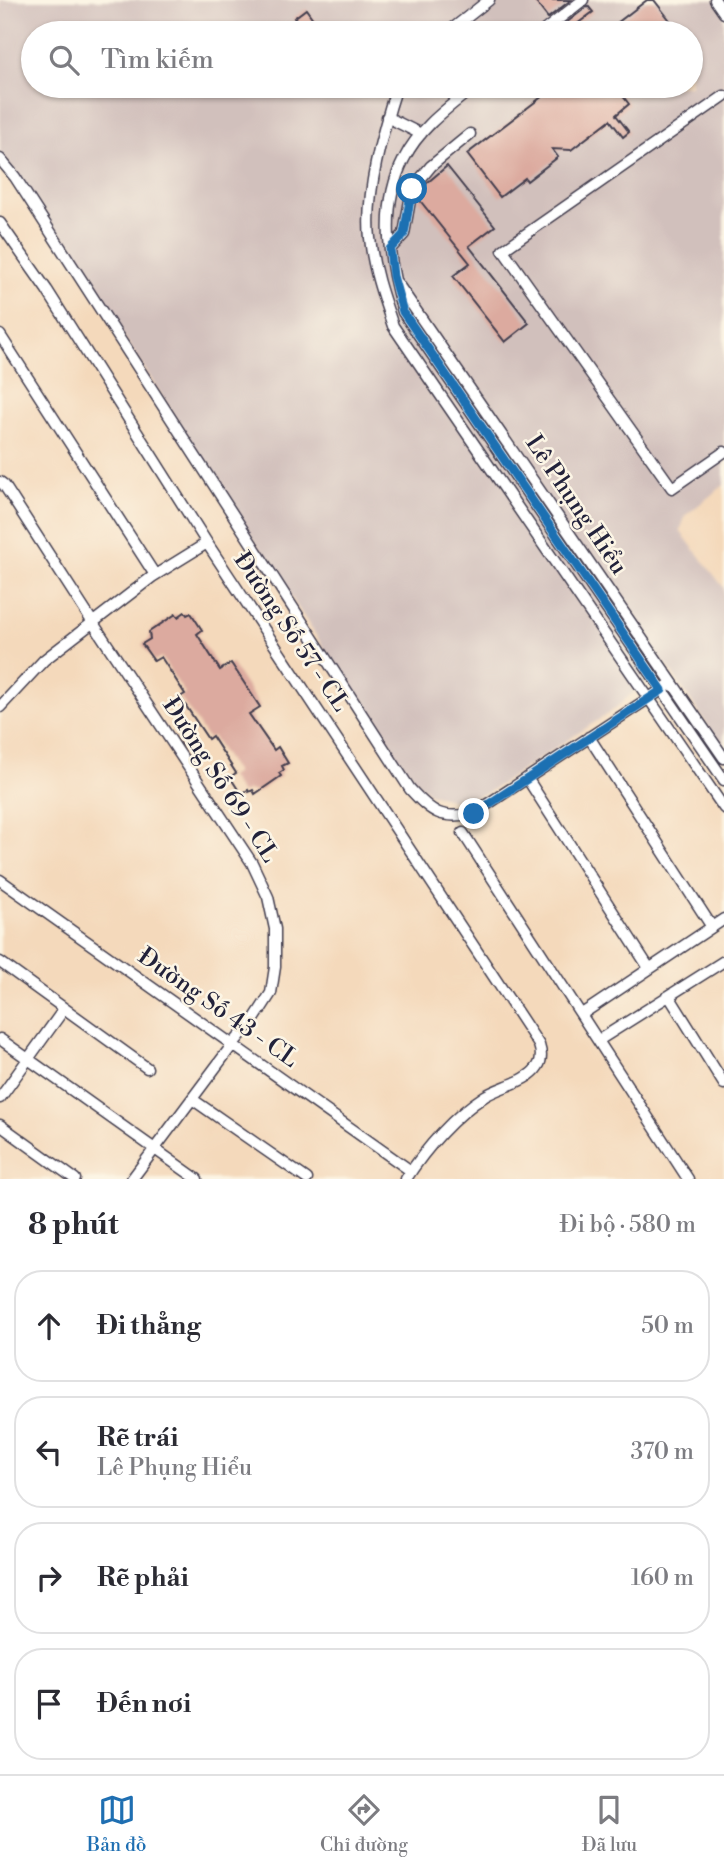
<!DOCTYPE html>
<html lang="vi">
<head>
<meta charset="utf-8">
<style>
  :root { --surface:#fff; --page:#f7f7f7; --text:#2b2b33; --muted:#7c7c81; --line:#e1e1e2; --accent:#1f6fb2 }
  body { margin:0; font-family:"Libre Bodoni",serif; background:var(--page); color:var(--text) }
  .stop { position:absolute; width:21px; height:21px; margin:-16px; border:5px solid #1f6fb2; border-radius:50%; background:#fff }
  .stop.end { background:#1f6fb2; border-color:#fff; box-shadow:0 2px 7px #0008 }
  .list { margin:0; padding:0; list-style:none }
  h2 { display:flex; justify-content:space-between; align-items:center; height:91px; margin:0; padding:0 28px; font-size:30px }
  h2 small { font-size:23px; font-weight:400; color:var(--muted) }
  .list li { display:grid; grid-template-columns:46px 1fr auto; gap:21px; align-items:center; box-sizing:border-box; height:112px; margin:0 14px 14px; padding:0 14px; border:2px solid var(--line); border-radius:28px }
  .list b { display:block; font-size:26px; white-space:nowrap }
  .list p { margin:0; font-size:23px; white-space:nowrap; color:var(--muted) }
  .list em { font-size:23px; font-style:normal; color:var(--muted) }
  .icon { flex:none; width:38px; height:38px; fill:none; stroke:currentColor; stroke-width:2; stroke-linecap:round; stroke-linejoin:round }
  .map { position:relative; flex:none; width:724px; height:1179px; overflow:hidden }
  .search { position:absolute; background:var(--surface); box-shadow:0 2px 5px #0004; left:21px; right:21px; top:21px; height:77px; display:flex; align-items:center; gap:18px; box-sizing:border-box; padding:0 24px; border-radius:38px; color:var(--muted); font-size:26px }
  .sheet { height:595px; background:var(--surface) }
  nav { display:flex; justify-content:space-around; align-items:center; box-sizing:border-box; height:98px; border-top:2px solid var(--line); background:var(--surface); font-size:19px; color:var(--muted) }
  nav a { display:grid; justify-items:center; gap:4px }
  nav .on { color:var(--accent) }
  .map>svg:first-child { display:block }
  .industrial { fill:#d1c0bc; fill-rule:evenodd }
  .building { fill:#dcaa9f }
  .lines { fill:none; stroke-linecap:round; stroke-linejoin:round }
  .street-casing { stroke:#423d4e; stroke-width:13 }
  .street { stroke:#fff; stroke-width:10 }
  .route { stroke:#1f6fb2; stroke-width:9 }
  .labels { text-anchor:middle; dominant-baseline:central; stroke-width:5; stroke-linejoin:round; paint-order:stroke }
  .street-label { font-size:24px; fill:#22223b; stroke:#fcf5e5 }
</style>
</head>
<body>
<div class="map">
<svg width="724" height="1179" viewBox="0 0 724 1179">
  <rect width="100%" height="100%" fill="#fcf5e5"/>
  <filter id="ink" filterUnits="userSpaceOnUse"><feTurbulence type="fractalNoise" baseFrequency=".0143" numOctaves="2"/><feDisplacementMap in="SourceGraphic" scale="14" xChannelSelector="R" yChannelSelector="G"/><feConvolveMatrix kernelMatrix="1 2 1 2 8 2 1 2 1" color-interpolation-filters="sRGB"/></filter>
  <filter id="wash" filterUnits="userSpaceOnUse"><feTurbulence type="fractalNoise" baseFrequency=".00686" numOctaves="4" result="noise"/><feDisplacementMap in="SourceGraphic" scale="28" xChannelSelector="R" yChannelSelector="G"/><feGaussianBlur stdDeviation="1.57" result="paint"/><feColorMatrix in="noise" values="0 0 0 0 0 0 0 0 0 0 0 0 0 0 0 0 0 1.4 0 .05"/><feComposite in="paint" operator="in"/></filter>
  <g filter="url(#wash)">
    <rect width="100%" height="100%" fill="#f4d9bb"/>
    <!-- industrial -->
    <path class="industrial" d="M0,0H724V485L686,515L680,531L724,588V749L666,664L612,711L487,793L457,801L429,793L410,777L311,628L35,198L0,157ZM33,33H691V86H33Z"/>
    <g id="blocks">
      <!-- building -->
      <path class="building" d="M534,0H571L548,18Z
        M647,0H654L676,28L669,33H604Z
        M588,6L593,12L565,33H560L557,30Z
        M306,9L323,33H305L294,18Z
        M556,86H615L629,104L616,115L629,132L623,137L610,120L571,150L552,149L558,157L527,181L525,178L500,197L467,154Z
        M447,166L495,226L469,246L529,323L505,342L453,276L470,263L418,198L419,192L427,183Z
        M185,612L187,615L191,613L202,630L197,634L220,670L231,663L260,707L249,714L274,750L278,747L288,763L282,766L284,770L279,773L281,776L255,794L253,790L249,792L248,790L241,794L230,777L236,773L212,736L208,739L180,697L185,694L161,657L154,661L142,644L150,639L149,632L176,614L178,617Z"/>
    </g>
  </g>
  <g filter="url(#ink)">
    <use href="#blocks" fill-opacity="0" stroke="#423d4e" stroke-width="2"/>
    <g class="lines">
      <!-- street casing -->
      <g class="street-casing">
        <path id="street" d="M715,0L724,13
          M447,33L489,0
          M541,33L583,0
          M397,86C383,129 365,193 370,238C373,269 383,297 393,326L724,808
          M475,86C449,107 419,128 404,159C379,207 389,264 403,312L724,780
          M724,96L503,250L672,488L724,452
          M387,117L421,134
          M0,159L15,177L410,789C432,813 441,820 474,813L672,683
          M0,223L47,290L207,543L539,1045C541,1051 542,1060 538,1066C528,1082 501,1086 485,1096C454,1116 426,1148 406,1179
          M390,249L404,234L412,189L431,166L470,134
          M397,283L724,758
          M0,335L155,575
          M0,482L4,485L93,623L252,863L268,897L275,929V967L271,993L255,1018L233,1044L132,1179
          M0,707L44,660L152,577L207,543
          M589,737L712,927
          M527,778L649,968
          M463,833L688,1179
          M0,880L411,1171
          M0,962L147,1068
          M669,996L724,1084
          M582,1014L724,919
          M0,1039L197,1179
          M599,1040L724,961
          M0,1098L64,1009
          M192,1099L307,1179
          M0,1125L75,1179"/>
      </g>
      <!-- street -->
      <use href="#street" class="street"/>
    </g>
  </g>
  <g class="lines" filter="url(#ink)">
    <!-- route -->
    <path class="route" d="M412,189L404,234L390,249L393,276L403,312L662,690L474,814"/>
  </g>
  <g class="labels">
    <!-- street labels -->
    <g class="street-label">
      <text transform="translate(576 505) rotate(56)">Lê Phụng Hiểu</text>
      <text transform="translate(291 632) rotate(56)">Đường Số 57 - CL</text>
      <text transform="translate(220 780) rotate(57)">Đường Số 69 - CL</text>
      <text transform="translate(218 1008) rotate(35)">Đường Số 43 - CL</text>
    </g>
  </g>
</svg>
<div class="stop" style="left:412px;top:189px"></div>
<div class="stop end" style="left:474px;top:814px"></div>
<div class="search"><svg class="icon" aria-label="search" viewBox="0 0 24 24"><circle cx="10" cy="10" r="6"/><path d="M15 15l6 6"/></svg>Tìm kiếm</div>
</div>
<section class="sheet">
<h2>8 phút<small>Đi bộ · 580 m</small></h2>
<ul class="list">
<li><svg class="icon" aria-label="ahead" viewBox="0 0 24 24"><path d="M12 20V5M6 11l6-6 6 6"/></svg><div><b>Đi thẳng</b></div><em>50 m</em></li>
<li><svg class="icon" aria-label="left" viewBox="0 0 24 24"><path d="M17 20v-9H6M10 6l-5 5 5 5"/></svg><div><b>Rẽ trái</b><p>Lê Phụng Hiểu</p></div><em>370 m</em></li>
<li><svg class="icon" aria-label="right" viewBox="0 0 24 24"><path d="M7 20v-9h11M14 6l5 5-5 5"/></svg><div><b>Rẽ phải</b></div><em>160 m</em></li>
<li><svg class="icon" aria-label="arrive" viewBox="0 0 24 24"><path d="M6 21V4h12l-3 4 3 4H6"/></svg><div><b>Đến nơi</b></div></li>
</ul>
</section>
<nav>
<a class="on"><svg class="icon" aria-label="map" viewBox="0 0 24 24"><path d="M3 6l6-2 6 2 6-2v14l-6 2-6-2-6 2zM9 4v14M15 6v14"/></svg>Bản đồ</a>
<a><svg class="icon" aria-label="directions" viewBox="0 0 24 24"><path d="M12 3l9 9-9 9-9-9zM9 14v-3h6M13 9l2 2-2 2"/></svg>Chỉ đường</a>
<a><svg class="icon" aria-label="saved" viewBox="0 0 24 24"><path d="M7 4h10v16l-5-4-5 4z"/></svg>Đã lưu</a>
</nav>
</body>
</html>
